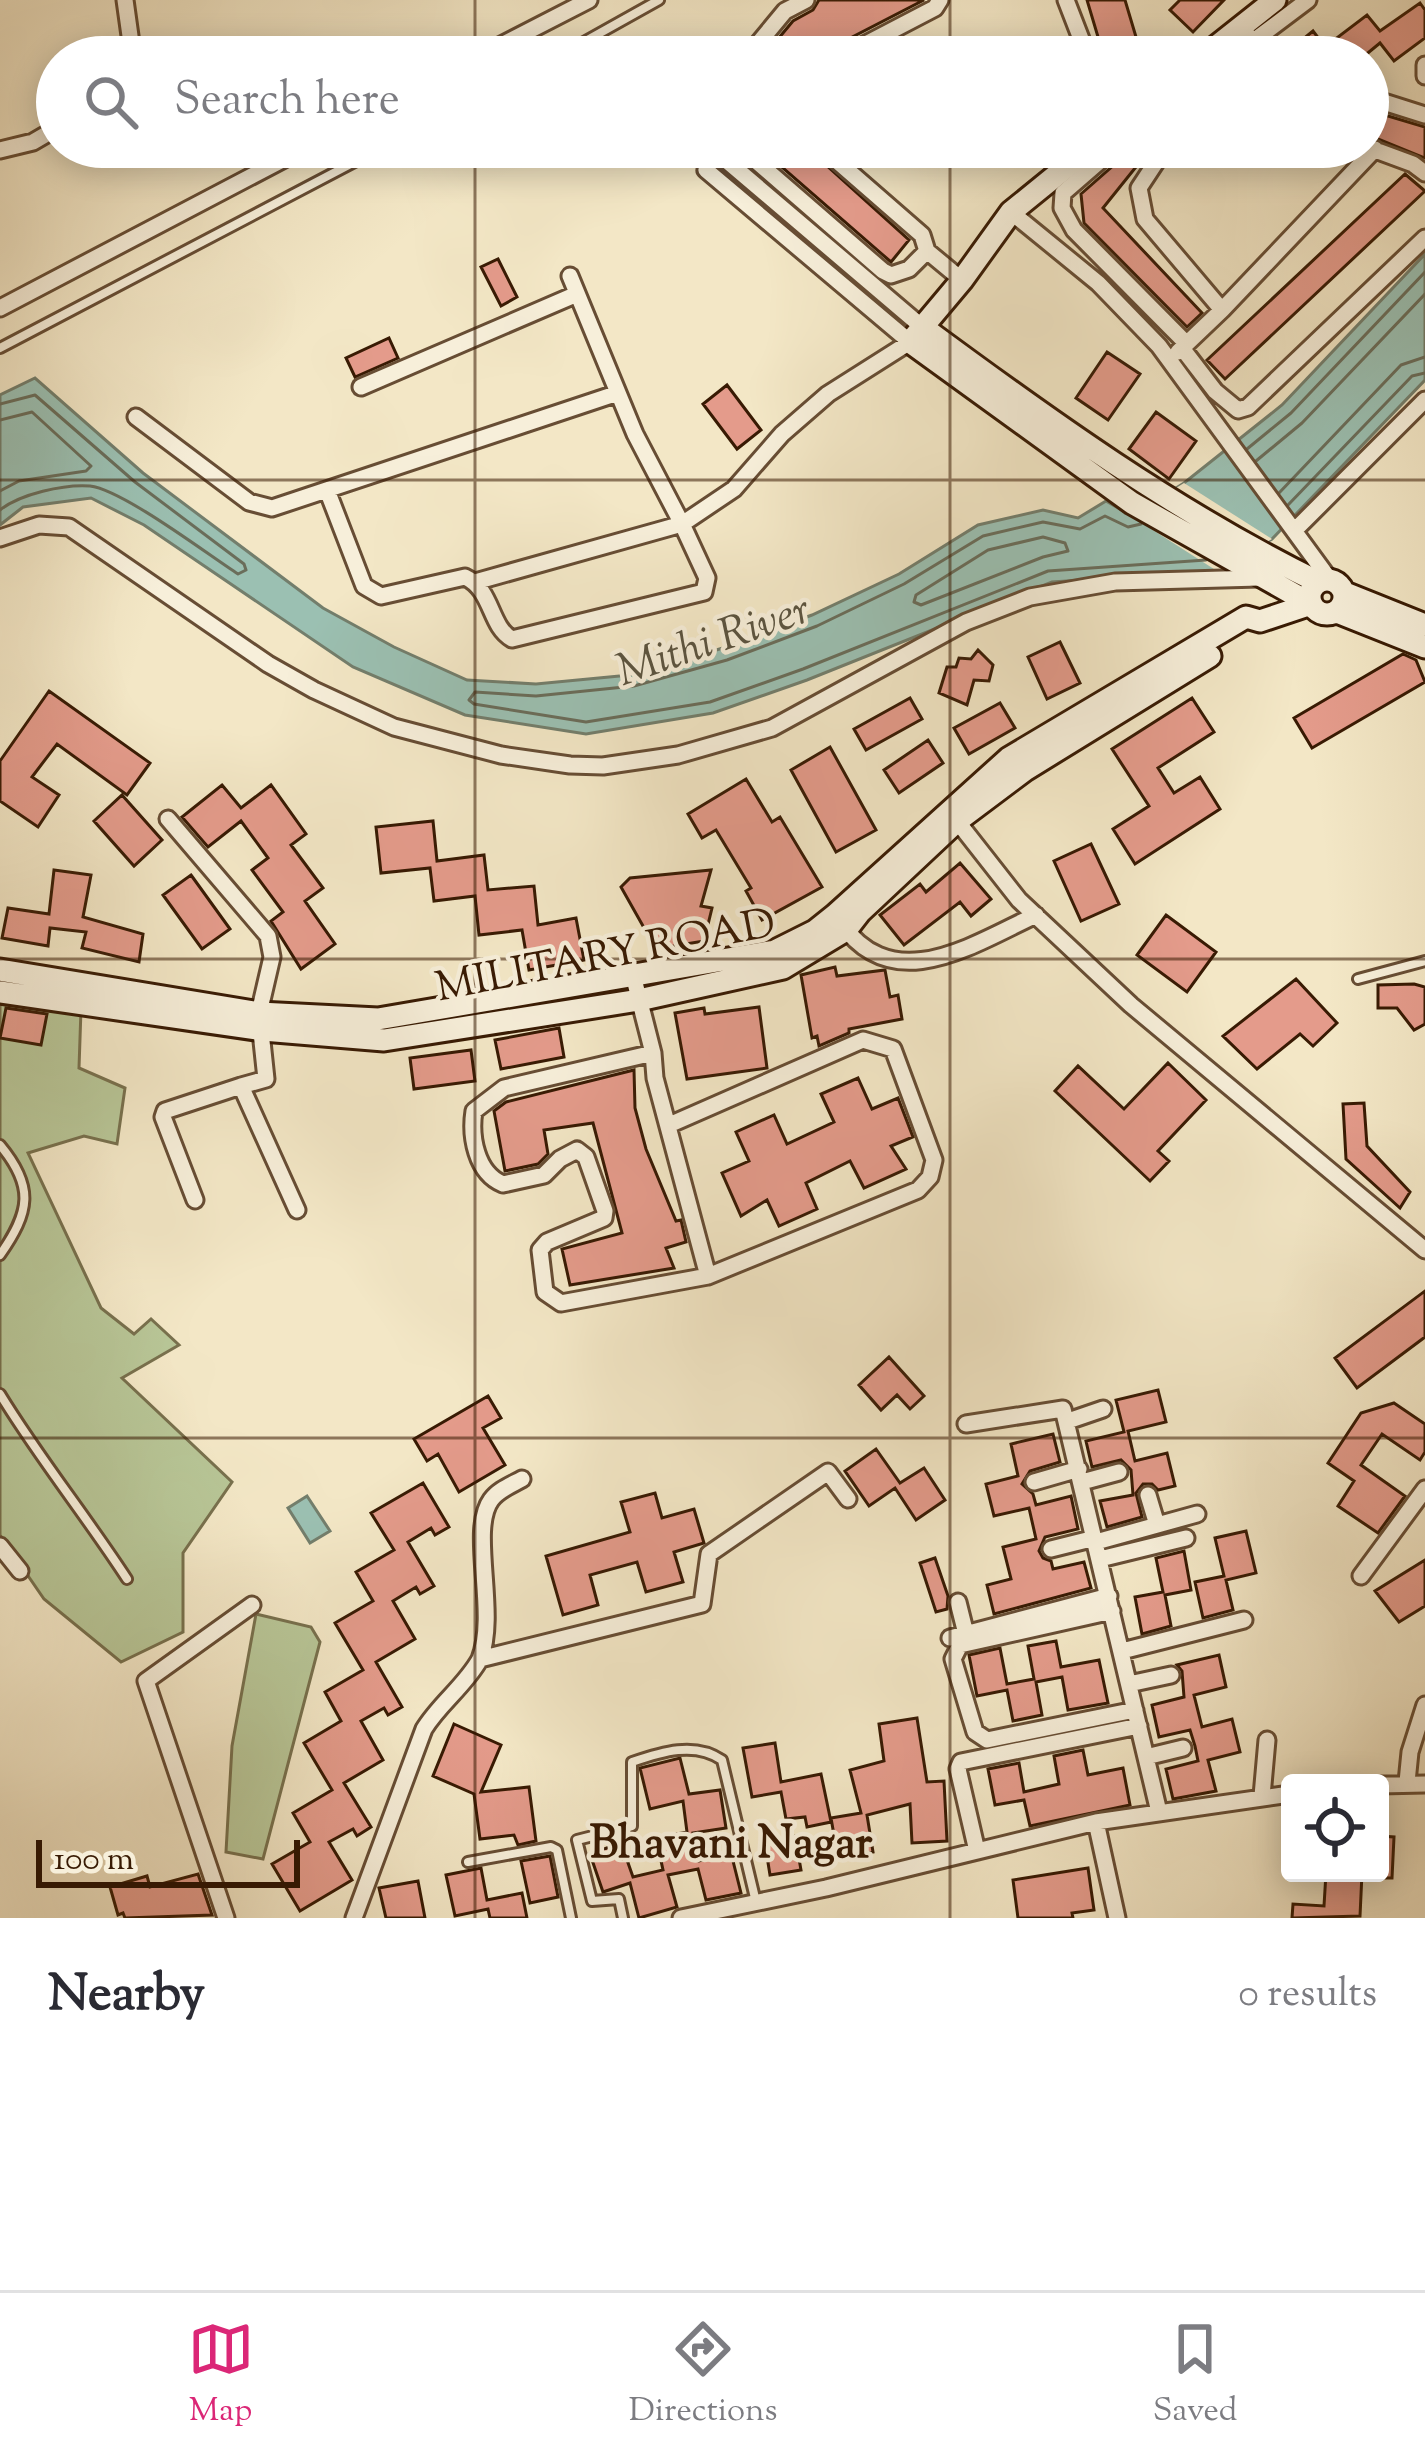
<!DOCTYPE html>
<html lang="en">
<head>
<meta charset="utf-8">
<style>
  :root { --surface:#fff; --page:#f7f7f7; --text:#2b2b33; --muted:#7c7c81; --line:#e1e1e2; --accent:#db2777 }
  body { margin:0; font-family:"Sorts Mill Goudy",serif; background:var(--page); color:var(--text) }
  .controls { position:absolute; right:36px; bottom:36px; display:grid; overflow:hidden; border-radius:12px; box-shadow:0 6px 30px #0003 }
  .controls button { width:108px; height:108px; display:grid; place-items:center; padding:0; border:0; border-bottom:3px solid var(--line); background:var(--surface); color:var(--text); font:60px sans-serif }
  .scale { position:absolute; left:36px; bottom:30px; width:264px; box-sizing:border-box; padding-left:12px; border:6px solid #381a03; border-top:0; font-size:33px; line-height:42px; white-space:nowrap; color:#381a03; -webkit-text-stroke:9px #f7efda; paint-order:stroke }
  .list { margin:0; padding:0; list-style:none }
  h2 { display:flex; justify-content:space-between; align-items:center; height:156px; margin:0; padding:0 48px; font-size:51px }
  h2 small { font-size:39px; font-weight:400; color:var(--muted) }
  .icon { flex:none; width:66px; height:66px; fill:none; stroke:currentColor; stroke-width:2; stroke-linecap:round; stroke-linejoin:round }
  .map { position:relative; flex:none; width:1425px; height:1918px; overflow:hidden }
  .search { position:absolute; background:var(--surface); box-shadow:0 6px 30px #0003; left:36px; right:36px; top:36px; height:132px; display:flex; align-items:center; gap:30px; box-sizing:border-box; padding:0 42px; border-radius:66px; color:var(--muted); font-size:45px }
  .sheet { height:372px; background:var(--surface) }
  nav { display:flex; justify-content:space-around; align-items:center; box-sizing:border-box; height:168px; border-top:3px solid var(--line); background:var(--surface); font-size:33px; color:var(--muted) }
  nav a { display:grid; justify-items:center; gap:6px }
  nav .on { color:var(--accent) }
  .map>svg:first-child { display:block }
  .green { fill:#b8c697; stroke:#78704d; stroke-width:3 }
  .water { fill:#9bc0b2; stroke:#737e6c; stroke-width:3 }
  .pier { fill:#f3e7c6 }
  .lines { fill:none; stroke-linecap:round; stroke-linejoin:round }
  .shore { stroke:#6a6d5a; stroke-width:3 }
  .building { fill:#e49b8b; stroke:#381a03; stroke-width:3 }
  .lane-casing { stroke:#674d34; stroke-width:14 }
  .street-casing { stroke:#674d34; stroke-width:21 }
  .secondary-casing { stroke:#381a03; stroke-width:27 }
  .lane { stroke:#f7efda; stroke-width:8 }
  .street { stroke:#f7efda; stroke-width:15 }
  .secondary { stroke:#f7efda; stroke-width:21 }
  .grid { fill:none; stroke:#381a03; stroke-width:3; stroke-opacity:0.55 }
  .labels { text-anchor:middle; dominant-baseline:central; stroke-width:9; stroke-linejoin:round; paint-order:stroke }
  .street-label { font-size:42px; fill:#381a03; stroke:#f7efda }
  .water-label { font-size:45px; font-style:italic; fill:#5b5440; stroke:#f7efda }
  .neighbourhood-label { font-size:45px; font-weight:bold; fill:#381a03; stroke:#f7efda }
</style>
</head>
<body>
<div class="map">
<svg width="1425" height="1918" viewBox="0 0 1425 1918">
  <rect width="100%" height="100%" fill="#f3e7c6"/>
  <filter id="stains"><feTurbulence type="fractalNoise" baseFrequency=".00167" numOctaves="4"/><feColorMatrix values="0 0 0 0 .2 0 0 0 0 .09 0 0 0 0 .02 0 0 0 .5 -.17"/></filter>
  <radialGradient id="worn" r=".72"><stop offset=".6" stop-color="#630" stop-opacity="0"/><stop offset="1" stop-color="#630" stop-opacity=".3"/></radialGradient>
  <!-- green -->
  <path class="green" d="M0,1003L81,1009L79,1068L125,1088L117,1144L84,1136L28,1153L101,1308L134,1334L151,1319L179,1345L122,1378L232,1482L183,1553V1632L121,1662L44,1599L0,1535Z
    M256,1614L311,1627L320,1642L263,1859L226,1852L232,1746Z"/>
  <!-- water -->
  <path class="water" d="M1425,254V380L1272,539L1217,571L1052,582L807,680L713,713L586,734L465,715L353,667L144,525L91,498L23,507L0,525V395L35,378L143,473L323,608L394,647L467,680L536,684L630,675L723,648L812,615L899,574L978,525L1043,510L1078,518L1106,501L1132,516L1184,483L1282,405Z
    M307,1496L330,1531L310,1543L288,1508Z"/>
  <!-- pier -->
  <path class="pier" d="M1184,483L1272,539L1217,571L1131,516Z"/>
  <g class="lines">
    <!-- shore -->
    <path class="shore" d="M0,404L35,395L135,482L244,564L246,570L238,574C207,554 123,490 90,486C64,484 20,494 0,510
      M0,420L32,412L91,466L86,471L19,481L0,491
      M1247,449L1291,413L1425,272
      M1256,461L1302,423L1425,294
      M1279,493L1401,365L1425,357
      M1288,505L1412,376L1425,373
      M1141,524L1128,527L1105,516L1080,529L1043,522L983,536L904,584L817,626L727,660L634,686L536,696L475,692L469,700L474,704L586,722L710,702L803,669L1048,571L1206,560
      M1043,537L1065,543L1068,551L1043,557L921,605L914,602L916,595L988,550Z"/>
  </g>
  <!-- building -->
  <path class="building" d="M819,0H924L835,46L824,57H763L793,21L813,10Z
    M1087,0H1125L1142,57H1104Z
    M1180,0H1224L1193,32L1170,10Z
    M1420,3L1425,10V38L1394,61L1380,43L1363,57H1297L1291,49L1313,31L1325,47L1367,15L1380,31Z
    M1368,110L1425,127V158L1368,135Z
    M806,147L909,240L891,262L760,148Z
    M1128,147H1152L1103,208L1202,313L1187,327L1084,223L1081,194L1124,156Z
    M1405,174L1425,191L1225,379L1207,360Z
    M498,259L517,297L501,306L481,267Z
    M389,338L398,358L355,377L346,358Z
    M1107,352L1140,374L1108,420L1076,398Z
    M727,385L761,430L737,449L703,404Z
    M1156,412L1196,441L1169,479L1129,449Z
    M1060,642L1080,683L1047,699L1028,657Z
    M978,650L993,665L989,681L974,680L967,705L939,693L947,667H956L959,658L971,659Z
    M1403,654L1416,660L1425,682L1312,748L1294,718Z
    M49,691L150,763L127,795L57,744L32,777L59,795L38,827L0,801V761Z
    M910,698L922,719L866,750L854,729Z
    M1192,698L1214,732L1158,768L1174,793L1200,777L1220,809L1135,864L1113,829L1149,806L1112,749Z
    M1000,703L1015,728L969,754L954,728Z
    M928,740L943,763L899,793L884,770Z
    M830,747L876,830L836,852L791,770Z
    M746,779L772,822L780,817L822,887L762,920L746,891L751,888L716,830L702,838L688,814Z
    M222,785L241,808L271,785L306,834L291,845L323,888L305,901L335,944L301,969L271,921L283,912L252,870L268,858L241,821L208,847L182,817Z
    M122,795L162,840L134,866L94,821Z
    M433,821L437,861L484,855L488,890L534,886L538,925L576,918L584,960L529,970L522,930L479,935L475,896L434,901L430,868L381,873L376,827Z
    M1091,844L1119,904L1081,921L1054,861Z
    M960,863L991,899L971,916L960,902L904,945L880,915L920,884L926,892Z
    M54,870L91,875L83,917L143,934L139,962L82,948L86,932L50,928L48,946L2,938L8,908L49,914Z
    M711,870L701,906L712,908L704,941L656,949L621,887L630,878Z
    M191,875L230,929L202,949L163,895Z
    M1166,915L1216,952L1187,992L1137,955Z
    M835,967L837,976L885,970L890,997L898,995L902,1019L849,1029V1033L819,1046L817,1036L812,1038L801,975Z
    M1296,979L1337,1023L1313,1046L1300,1034L1257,1069L1223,1036Z
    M1414,984L1425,987V1024L1414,1030L1397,1008H1378V985Z
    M759,1007L767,1068L687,1079L675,1013L704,1008L705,1014Z
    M6,1008L47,1014L41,1045L0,1038Z
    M559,1028L564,1057L501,1069L495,1040Z
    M471,1050L475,1081L414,1089L410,1058Z
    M1168,1063L1206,1100L1158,1151L1169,1161L1150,1181L1055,1091L1078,1066L1124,1109Z
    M634,1070L635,1108L646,1149L676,1221L681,1220L686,1242L666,1248L674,1268L570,1285L562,1249L622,1233L593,1123L544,1130L548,1154L538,1164L505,1171L494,1111L506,1102Z
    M858,1078L872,1109L898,1098L913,1137L891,1146L906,1169L864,1188L850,1161L806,1183L817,1209L779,1226L767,1200L741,1216L722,1173L749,1161L736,1132L774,1115L787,1144L834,1122L821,1094Z
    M1364,1103L1367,1146L1410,1192L1400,1208L1346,1159L1343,1104Z
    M1425,1291V1337L1357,1388L1335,1358Z
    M889,1357L924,1396L910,1409L897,1395L881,1410L859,1385Z
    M1158,1390L1166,1422L1128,1431L1135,1461L1167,1453L1175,1486L1158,1490L1152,1484H1143L1136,1493L1142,1517L1107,1527L1100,1501L1133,1495L1131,1470L1121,1460L1092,1467L1086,1441L1124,1432L1116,1400Z
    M488,1396L501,1418L483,1428L505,1465L459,1492L438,1454L427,1461L414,1439Z
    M1394,1403L1425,1424V1452L1420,1460L1382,1434L1361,1465L1405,1496L1378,1533L1338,1506L1354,1481L1328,1463L1361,1413Z
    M1053,1434L1060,1462L1030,1471L1022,1484L1033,1494L1036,1505L1071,1496L1078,1529L1045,1537L1039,1551L1043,1558L1051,1561L1053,1569L1084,1562L1091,1588L994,1614L987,1585L1011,1579L1003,1547L1036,1539L1029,1508L994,1516L986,1484L1018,1476L1011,1444Z
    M876,1449L900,1483L924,1468L945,1500L916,1520L895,1488L869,1506L845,1471Z
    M423,1483L449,1527L435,1535L431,1528L408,1542L434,1586L420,1594L416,1587L393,1601L415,1639L376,1662L402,1707L388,1715L384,1708L361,1721L383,1760L344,1783L371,1827L357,1836L353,1829L329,1842L352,1880L300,1911L272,1864L310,1842L293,1813L332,1790L304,1743L341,1721L325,1692L363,1670L335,1623L373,1601L356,1572L394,1550L371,1513Z
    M655,1493L662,1518L694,1509L704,1543L674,1552L683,1582L646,1592L637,1562L590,1575L598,1605L563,1615L546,1556L630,1532L621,1502Z
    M1246,1531L1256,1573L1226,1580L1233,1610L1203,1618L1195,1582L1224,1576L1215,1538Z
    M1184,1551L1191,1590L1165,1595L1171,1626L1142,1634L1135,1597L1163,1592L1156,1558Z
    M935,1558L948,1596L947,1609L936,1612L920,1563Z
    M1425,1560V1606L1399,1622L1375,1591Z
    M1056,1641L1061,1667L1099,1660L1108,1703L1068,1710L1062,1677L1036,1682L1042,1715L1013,1721L1007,1690L977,1696L969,1655L1000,1648L1007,1684L1034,1679L1028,1646Z
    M1219,1655L1226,1687L1194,1695L1202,1727L1232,1719L1240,1752L1208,1760L1216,1791L1173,1799L1166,1769L1198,1761L1195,1746L1190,1730L1159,1737L1152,1705L1184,1697L1182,1671L1177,1665Z
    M917,1718L927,1782L944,1781L947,1841L912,1843L910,1804L867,1815L873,1852L838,1858L831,1818L861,1813L850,1770L884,1761L879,1724Z
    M454,1724L501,1745L481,1792L529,1787L536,1841L518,1845L514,1835L480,1839L474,1794L433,1776Z
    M775,1743L781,1782L821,1774L831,1822L807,1827L805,1817L786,1819L781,1792L752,1797L743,1748Z
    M1083,1750L1088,1775L1123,1768L1130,1805L1030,1826L1024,1800L995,1805L988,1769L1019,1763L1024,1792L1059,1784L1054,1756Z
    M680,1758L689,1794L720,1790L726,1828L693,1833L699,1861L731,1853L741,1893L706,1900L698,1869L668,1875L677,1907L639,1918L630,1883L603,1892L590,1854L621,1843L633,1877L663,1870L656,1838L687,1832L683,1801L650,1809L640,1768Z
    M795,1836L801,1870L770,1875L765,1844Z
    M1380,1836L1394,1837L1392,1878H1380Z
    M550,1856L558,1897L530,1903L521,1861Z
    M481,1868L487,1900L522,1893L527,1918H490L488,1909L455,1916L446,1875Z
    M1088,1868L1094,1910L1072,1913L1073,1918H1018L1013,1880Z
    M1326,1873H1362L1360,1916L1292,1918L1293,1904L1324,1906Z
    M198,1874L212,1915L125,1918L123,1913L118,1915L110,1887L147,1876L150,1887Z
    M418,1881L425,1918H386L379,1888Z"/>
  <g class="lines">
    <!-- lane casing -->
    <g class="lane-casing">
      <path id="lane" d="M557,57L659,0
        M0,348L383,147
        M1358,979L1425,961
        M0,1145C35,1187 30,1212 0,1255
        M0,1394C39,1458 86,1516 127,1579
        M468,1862L551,1847L557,1850L571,1918
        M623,1918L619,1899L592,1901L577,1840L632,1826V1762C661,1752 695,1741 722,1760L756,1902"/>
    </g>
    <!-- street casing -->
    <g class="street-casing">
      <path id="street" d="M125,0L131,43L125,57
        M1066,0L1088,57
        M1242,26L1252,42L1308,0
        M478,57L589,0
        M747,57L785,11L806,0
        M841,57L935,8L940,0
        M1425,65V76
        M1368,97L1425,115
        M740,147L883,271L891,275L909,269L927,251
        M821,147L922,235L927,251L962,280
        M1116,147L1063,193L1062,208L1074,230L1186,343
        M1166,147L1139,188L1145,219L1222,310L1178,352
        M1367,147L1413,164L1425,173
        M0,150L33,142L57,128
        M1011,212L1098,283L1159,346L1330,580
        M0,308L307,147
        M1222,310L1375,149
        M1182,348L1215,391L1238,410L1248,407L1425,238
        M361,387L577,294
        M136,417L249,502L272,508L618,393
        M327,490L364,586L381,596L465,577C493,590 489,626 512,639L704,592L707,578L682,524L734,489L782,434L828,394L910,342L706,170L712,155H720L921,326
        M1296,529L1425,400
        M0,538L39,525L69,527L268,664L314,690L394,727L501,755L570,765L603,766L678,755L772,728L966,622L1030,597L1115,582L1259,578
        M475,582L682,524L635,434L570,276
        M168,819L268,936L272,957L259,1013L266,1079L241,1086L297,1210
        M957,821L1019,900L1131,1005L1425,1250
        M841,923C893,998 972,945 1036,915
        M633,975L653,1053L655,1078L708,1276L918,1190L930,1177L934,1160L893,1049L863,1040L669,1125
        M653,1053L504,1088L474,1111C470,1136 476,1173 503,1184L544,1175L560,1159L577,1150L586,1157L605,1211L604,1218L547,1242L540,1250L545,1292L561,1303L708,1276
        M195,1200L163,1117L165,1111L241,1086
        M1068,1421L1103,1409
        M966,1424L1063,1409L1159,1812
        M1034,1482L1079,1469
        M1082,1482L1119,1472
        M1148,1495L1157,1525
        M1096,1542L1197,1514
        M0,1546L20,1571
        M1051,1549L1095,1538
        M1100,1559L1186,1538
        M1361,1576L1425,1489
        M958,1602L966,1634
        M1112,1611L960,1645L953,1659L975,1732L987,1740L1135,1710
        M950,1638L1109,1596
        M1122,1651L1244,1620
        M480,1659C498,1612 469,1530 491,1500C498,1490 511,1485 522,1479
        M1129,1684L1171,1675
        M1146,1757L1183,1748
        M1407,1782L1410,1752L1425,1705
        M1380,1785L1425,1784
        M1262,1796L1267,1740
        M1096,1822L1117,1918
        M977,1851L958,1769L961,1762L1139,1726
        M226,1918L146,1681L252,1605
        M354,1918L424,1729C440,1703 465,1686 480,1659L702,1604L709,1554L828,1472L848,1499
        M681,1918L826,1888L1096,1822L1290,1794"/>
    </g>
    <!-- secondary casing -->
    <g class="secondary-casing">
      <path id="secondary" d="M1203,57L1275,0
        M1091,147L1011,212L962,280L910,342L1132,503L1311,604
        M921,326C1048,420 1176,512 1318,582
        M1310 597a17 17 0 1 1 34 0a17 17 0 1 1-34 0Z
        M1345,593L1425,625
        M1337,612L1425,647
        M0,970L259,1013L378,1019L775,951L815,931L835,915L1009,758L1246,617L1260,621L1311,604
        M0,992L263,1030L384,1040L639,1000L783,968L846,930L860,912L957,821L1025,770L1210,656"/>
    </g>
    <!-- lane -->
    <use href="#lane" class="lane"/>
    <!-- street -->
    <use href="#street" class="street"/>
    <!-- secondary -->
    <use href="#secondary" class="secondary"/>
  </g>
  <!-- grid -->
  <path class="grid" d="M475,0V57M950,0V57M475,147V1918M950,147V1918M0,480H1425M0,959H1425M0,1438H1425"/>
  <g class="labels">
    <!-- street labels -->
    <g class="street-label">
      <text transform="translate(606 958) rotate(-11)">MILITARY ROAD</text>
    </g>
    <!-- water labels -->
    <g class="water-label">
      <text transform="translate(714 643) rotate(-19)">Mithi River</text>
    </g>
    <!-- neighbourhood labels -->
    <g class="neighbourhood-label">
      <text x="731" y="1846">Bhavani Nagar</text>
    </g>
  </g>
  <rect width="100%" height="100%" filter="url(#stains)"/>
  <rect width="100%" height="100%" fill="url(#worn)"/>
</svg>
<div class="controls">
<button><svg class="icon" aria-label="locate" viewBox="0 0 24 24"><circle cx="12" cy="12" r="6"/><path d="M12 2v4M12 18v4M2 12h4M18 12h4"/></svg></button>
</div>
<div class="scale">100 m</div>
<div class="search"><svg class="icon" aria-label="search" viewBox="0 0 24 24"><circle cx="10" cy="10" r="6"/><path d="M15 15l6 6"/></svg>Search here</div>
</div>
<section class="sheet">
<h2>Nearby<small>0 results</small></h2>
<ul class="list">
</ul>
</section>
<nav>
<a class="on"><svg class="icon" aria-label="map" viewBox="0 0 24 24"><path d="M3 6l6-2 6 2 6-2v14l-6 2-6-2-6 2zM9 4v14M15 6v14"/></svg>Map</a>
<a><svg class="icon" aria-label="directions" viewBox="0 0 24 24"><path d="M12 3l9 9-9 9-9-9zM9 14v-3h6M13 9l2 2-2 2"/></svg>Directions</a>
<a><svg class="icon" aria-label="saved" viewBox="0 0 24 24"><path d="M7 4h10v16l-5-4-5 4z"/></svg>Saved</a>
</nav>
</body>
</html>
